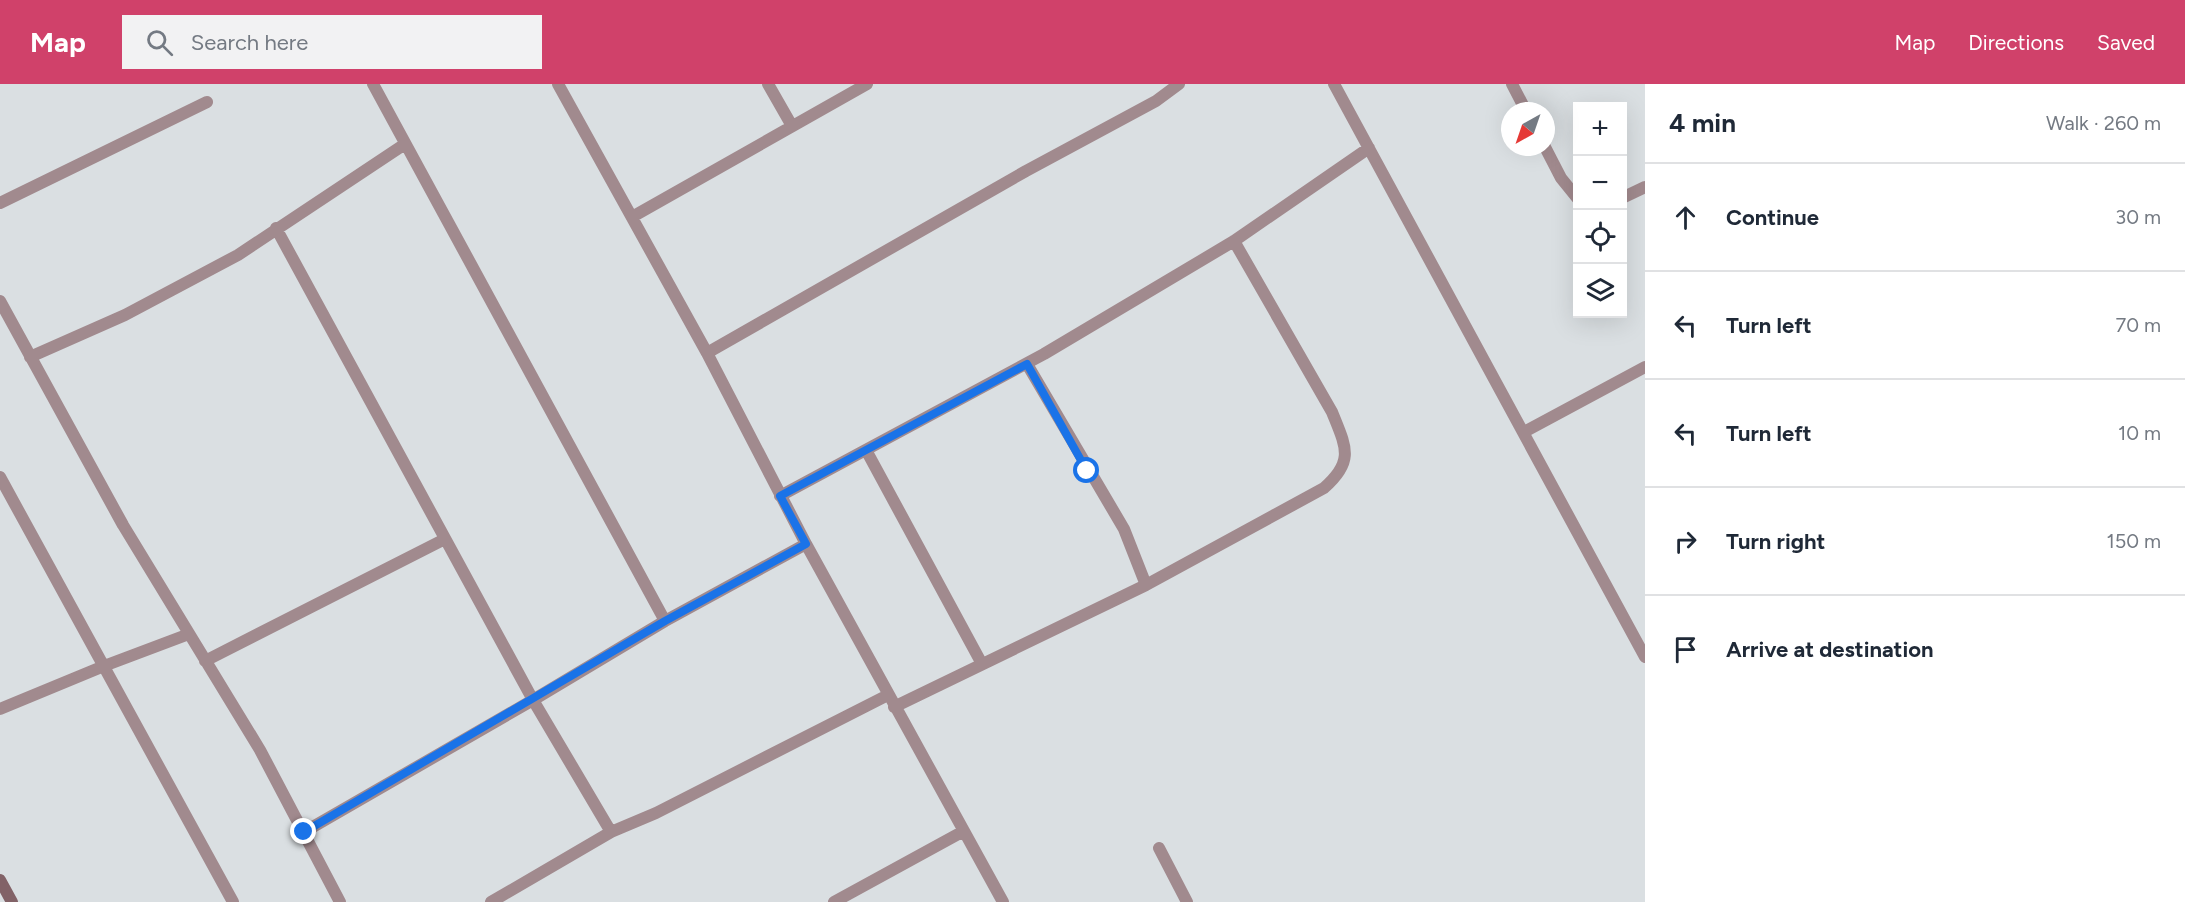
<!DOCTYPE html>
<html lang="en">
<head>
<meta charset="utf-8">
<style>
  :root { --surface:#fff; --page:#f2f2f3; --text:#1f2937; --muted:#747a83; --line:#e0e1e3; --accent:#d0416a }
  body { margin:0; font-family:Figtree,sans-serif; background:var(--page); color:var(--text) }
  .controls { position:absolute; right:18px; top:18px; display:grid; overflow:hidden; border-radius:0px; box-shadow:0 6px 24px #0002 }
  .controls button { width:54px; height:54px; display:grid; place-items:center; padding:0; border:0; border-bottom:2px solid var(--line); background:var(--surface); color:var(--text); font:30px sans-serif }
  .compass { position:absolute; left:1501px; top:18px; width:54px; height:54px; border-radius:50%; background:var(--surface); box-shadow:0 6px 24px #0002; rotate:220deg }
  .stop { position:absolute; width:18px; height:18px; margin:-14px; border:4px solid #1a73e8; border-radius:50%; background:#fff }
  .stop.end { background:#1a73e8; border-color:#fff; box-shadow:0 2px 6px #0008 }
  .list { margin:0; padding:0; list-style:none }
  h2 { display:flex; justify-content:space-between; align-items:center; height:78px; margin:0; padding:0 24px; font-size:26px }
  h2 small { font-size:20px; font-weight:400; color:var(--muted) }
  .list li { display:grid; grid-template-columns:39px 1fr auto; gap:18px; align-items:center; box-sizing:border-box; height:108px; padding:0 24px; border-top:2px solid var(--line) }
  .list b { display:block; font-size:22px; white-space:nowrap }
  .list em { font-size:20px; font-style:normal; color:var(--muted) }
  .icon { flex:none; width:33px; height:33px; fill:none; stroke:currentColor; stroke-width:2; stroke-linecap:round; stroke-linejoin:round }
  .map { position:relative; flex:none; width:1645px; height:818px; overflow:hidden }
  header { display:flex; align-items:center; gap:36px; box-sizing:border-box; height:84px; padding:0 30px; background:var(--accent); color:#fff }
  header strong { font-size:28px }
  nav { display:flex; gap:33px; margin-inline-start:auto; font-size:21px }
  .search { width:420px; height:54px; background:var(--page); display:flex; align-items:center; gap:15px; box-sizing:border-box; padding:0 21px; border-radius:0px; color:var(--muted); font-size:22px }
  main { display:flex }
  aside { flex:1; background:var(--surface) }
  .map>svg:first-child { display:block }
  .lines { fill:none; stroke-linecap:round; stroke-linejoin:round }
  .street { stroke:#a18a8e; stroke-width:12 }
  .secondary { stroke:#826267; stroke-width:12 }
  .route { stroke:#1a73e8; stroke-width:8 }
</style>
</head>
<body>
<header>
<strong>Map</strong>
<div class="search"><svg class="icon" aria-label="search" viewBox="0 0 24 24"><circle cx="10" cy="10" r="6"/><path d="M15 15l6 6"/></svg>Search here</div>
<nav><a>Map</a><a>Directions</a><a>Saved</a></nav>
</header>
<main>
<div class="map">
<svg width="1645" height="818" viewBox="0 0 1645 818">
  <rect width="100%" height="100%" fill="#dadfe2"/>
  <g class="lines">
    <!-- street -->
    <path class="street" d="M373,0L665,537
      M558,0L707,269L806,460L1003,818
      M768,0L792,42
      M1334,0L1645,573
      M1512,0L1526,27
      M1545,63L1561,94L1578,115
      M1622,114L1645,103
      M0,119L207,18
      M632,133L867,0
      M276,144L533,616L304,748
      M0,217L123,441L260,666L340,818
      M707,269L1026,87L1156,17L1179,0
      M30,273L125,231L238,171L405,60
      M1027,280L1124,445L1146,501
      M1524,348L1645,283
      M866,366L982,580
      M0,393L233,818
      M780,412L1044,270L1234,157L1369,64
      M205,577L445,455
      M894,623L1146,501L1324,404C1355,377 1346,363 1332,328L1234,157
      M0,625L104,582L189,550
      M611,748L656,729L888,611
      M1159,764L1187,818
      M491,818L611,748L533,616L665,537L806,460
      M834,818L962,748"/>
    <!-- secondary -->
    <path class="secondary" d="M0,796L12,818"/>
  </g>
  <g class="lines">
    <!-- route -->
    <path class="route" d="M304,748L665,537L806,460L780,412L1027,280L1087,387"/>
  </g>
</svg>
<div class="controls">
<button>+</button>
<button>−</button>
<button><svg class="icon" aria-label="locate" viewBox="0 0 24 24"><circle cx="12" cy="12" r="6"/><path d="M12 2v4M12 18v4M2 12h4M18 12h4"/></svg></button>
<button><svg class="icon" aria-label="layers" viewBox="0 0 24 24"><path d="M12 4l9 5-9 5-9-5zM3 14l9 5 9-5"/></svg></button>
</div>
<svg class="compass" viewBox="-18 -18 36 36"><path d="M0-13l5 13h-10z" fill="#e53935"/><path d="M0 13l5-13h-10z" fill="#747a83"/></svg>
<div class="stop" style="left:1087px;top:387px"></div>
<div class="stop end" style="left:304px;top:748px"></div>
</div>
<aside>
<h2>4 min<small>Walk · 260 m</small></h2>
<ul class="list">
<li><svg class="icon" aria-label="ahead" viewBox="0 0 24 24"><path d="M12 20V5M6 11l6-6 6 6"/></svg><div><b>Continue</b></div><em>30 m</em></li>
<li><svg class="icon" aria-label="left" viewBox="0 0 24 24"><path d="M17 20v-9H6M10 6l-5 5 5 5"/></svg><div><b>Turn left</b></div><em>70 m</em></li>
<li><svg class="icon" aria-label="left" viewBox="0 0 24 24"><path d="M17 20v-9H6M10 6l-5 5 5 5"/></svg><div><b>Turn left</b></div><em>10 m</em></li>
<li><svg class="icon" aria-label="right" viewBox="0 0 24 24"><path d="M7 20v-9h11M14 6l5 5-5 5"/></svg><div><b>Turn right</b></div><em>150 m</em></li>
<li><svg class="icon" aria-label="arrive" viewBox="0 0 24 24"><path d="M6 21V4h12l-3 4 3 4H6"/></svg><div><b>Arrive at destination</b></div></li>
</ul>
</aside>
</main>
</body>
</html>
